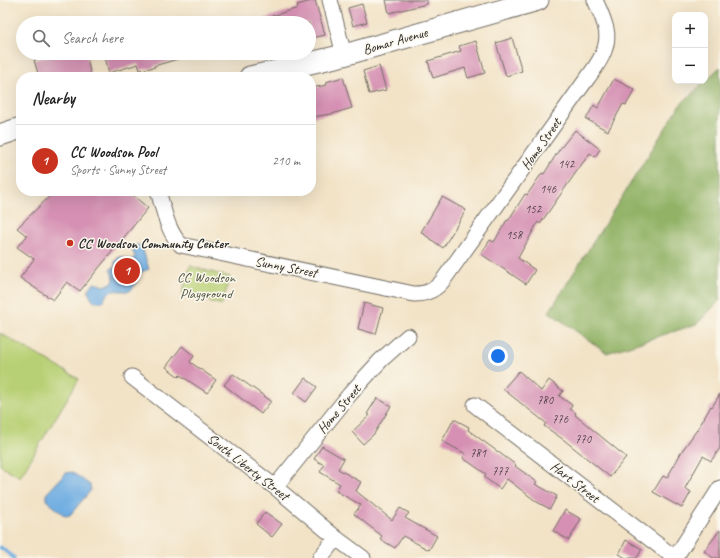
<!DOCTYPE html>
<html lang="en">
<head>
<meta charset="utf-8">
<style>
  :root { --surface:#fff; --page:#f2f2f2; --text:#222; --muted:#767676; --line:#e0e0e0; --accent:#c8321e }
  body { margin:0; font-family:Caveat,sans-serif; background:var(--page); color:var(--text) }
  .controls { position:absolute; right:12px; top:12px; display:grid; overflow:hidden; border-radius:8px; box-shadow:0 4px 16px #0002 }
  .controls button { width:36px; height:36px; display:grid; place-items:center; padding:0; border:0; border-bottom:1px solid var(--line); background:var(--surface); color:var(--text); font:20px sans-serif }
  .you { position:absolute; left:498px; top:356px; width:14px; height:14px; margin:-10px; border:3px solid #fff; border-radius:50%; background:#1a73e8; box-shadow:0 0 0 6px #1a73e833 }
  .badge { display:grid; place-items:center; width:26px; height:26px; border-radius:50%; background:var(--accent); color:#fff; font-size:13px; font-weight:700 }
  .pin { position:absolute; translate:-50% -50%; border:2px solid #fff; box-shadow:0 1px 4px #0006 }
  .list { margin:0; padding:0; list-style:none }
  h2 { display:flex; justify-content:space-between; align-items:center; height:52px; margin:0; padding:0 16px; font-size:17px }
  h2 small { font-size:13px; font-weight:400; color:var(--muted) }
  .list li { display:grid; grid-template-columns:26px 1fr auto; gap:12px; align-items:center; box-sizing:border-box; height:72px; padding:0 16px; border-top:1px solid var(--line) }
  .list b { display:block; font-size:15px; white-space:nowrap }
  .list p { margin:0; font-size:13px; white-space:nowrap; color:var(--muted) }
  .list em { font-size:13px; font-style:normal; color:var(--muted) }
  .icon { flex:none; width:22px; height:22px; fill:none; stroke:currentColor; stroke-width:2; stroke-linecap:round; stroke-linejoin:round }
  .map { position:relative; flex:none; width:720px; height:558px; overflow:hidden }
  .search { position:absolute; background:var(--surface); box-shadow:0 4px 16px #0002; left:16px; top:16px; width:300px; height:44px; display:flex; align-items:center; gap:10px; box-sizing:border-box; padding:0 14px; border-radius:22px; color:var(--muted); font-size:15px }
  .panel { position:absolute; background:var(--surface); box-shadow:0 4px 16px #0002; left:16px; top:72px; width:300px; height:124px; border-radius:16px }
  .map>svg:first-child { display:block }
  .green { fill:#b8d075; stroke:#727e50 }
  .forest { fill:#92b266; stroke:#5e6e48 }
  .water { fill:#70ade2; stroke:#4e6c86 }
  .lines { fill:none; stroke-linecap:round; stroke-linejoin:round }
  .stream { stroke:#70ade2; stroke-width:3.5 }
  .building { fill:#d590b3 }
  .street-casing { stroke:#716b62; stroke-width:17 }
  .secondary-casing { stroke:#716b62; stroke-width:23 }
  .street { stroke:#fff; stroke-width:15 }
  .secondary { stroke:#fff; stroke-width:21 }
  .poi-dot { fill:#c8321e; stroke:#fbf7ec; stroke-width:1.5 }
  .labels { text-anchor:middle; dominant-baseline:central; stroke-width:3; stroke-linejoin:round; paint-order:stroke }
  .number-label { font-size:12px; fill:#56444d }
  .street-label { font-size:14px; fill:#2b2b2b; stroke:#fbf7ec }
  .poi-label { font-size:14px; font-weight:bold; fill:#2b2b2b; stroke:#fbf7ec; text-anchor:start }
  .park-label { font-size:14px; fill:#4e543e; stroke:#fbf7ec }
</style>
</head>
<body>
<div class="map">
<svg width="720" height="558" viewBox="0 0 720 558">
  <rect width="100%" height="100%" fill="#fbf7ec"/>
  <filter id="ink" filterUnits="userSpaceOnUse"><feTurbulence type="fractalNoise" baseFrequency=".025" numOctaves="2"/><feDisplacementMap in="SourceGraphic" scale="8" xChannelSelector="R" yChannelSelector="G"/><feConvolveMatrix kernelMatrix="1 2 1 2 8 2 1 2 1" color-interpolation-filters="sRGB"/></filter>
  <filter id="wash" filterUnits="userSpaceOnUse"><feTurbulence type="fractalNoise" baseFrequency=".012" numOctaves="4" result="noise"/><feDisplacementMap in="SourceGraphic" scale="16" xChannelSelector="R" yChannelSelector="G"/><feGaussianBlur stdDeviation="0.9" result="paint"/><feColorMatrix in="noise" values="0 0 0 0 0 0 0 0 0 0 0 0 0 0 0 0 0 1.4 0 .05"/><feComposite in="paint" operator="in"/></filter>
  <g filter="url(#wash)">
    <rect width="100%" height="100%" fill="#f2e3c7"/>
    <!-- green -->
    <path class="green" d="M190,266L230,277L222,305L182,294Z
      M0,333L79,379L20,477L0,465Z"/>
    <!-- forest -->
    <path class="forest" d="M720,67V300L697,324L607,353L549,312L680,105Z"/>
    <!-- water -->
    <path class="water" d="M135,245H139L142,247L149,269L136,274C138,280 135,287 130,291C117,292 109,286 103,302H97L92,300L88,292L90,287L94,283L105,286L113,282L114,279L110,269L115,267V261L119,257H123L130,261L133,260L135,257L132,249Z
      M72,472L90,485L91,490L70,515L65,516L46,500V494L66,473Z"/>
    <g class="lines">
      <!-- stream -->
      <path class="stream" d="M0,547L14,558"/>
    </g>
    <g id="blocks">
      <!-- building -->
      <path class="building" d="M315,0L325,35L309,39V23H257L256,21L298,8L297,5Z
        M386,0H427V4L389,13Z
        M362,4L367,22L353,26L348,8Z
        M512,38L522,71L506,76L496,43Z
        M476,41L485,73L468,78L465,68L433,78L428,61L461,51L459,46Z
        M58,53H86L91,77H39L34,60Z
        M104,53H188V56L154,66L155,67L140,70L138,64L109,73Z
        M379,66L386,90L369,94L363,71Z
        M343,77L352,108L332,114L311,117V88L327,85L326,82Z
        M614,79L635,90L626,105L623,104L608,131L586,119L594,105L598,108Z
        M575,130L600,149L595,157L590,153L579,168L540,224L538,222L518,258L535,270L526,284L481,254L490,240L494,242L507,220L508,221L525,194L527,195L542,173L544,174L559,150Z
        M55,191H128L148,208L80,291L67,282L53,300L20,278L34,259L17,247L27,236L17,228Z
        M442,197L466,210L443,248L421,232Z
        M364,303L383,308L376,334L358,329Z
        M182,346L194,356L190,362L216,380L207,393L180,375L179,377L166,367Z
        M519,371L541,391L549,380L563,391L559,396L572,405L570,409L576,413L575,415L626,457L610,477L564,440L544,426L546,423L503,389Z
        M233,374L271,401L261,414L224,385Z
        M305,378L317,387L306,402L294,393Z
        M720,394V448L711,461L703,456L685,488L691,492L682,508L653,492L663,476L667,478L682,451L699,427L711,406L712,407Z
        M377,398L391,406L374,434L363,444L352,432L370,415L367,414Z
        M454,419L469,427L468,430L516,465L515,466L537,482L535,484L557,496L550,509L537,502L507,479L500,489L484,477L486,474L463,458L466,454L442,441Z
        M322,446L344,459L338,469L361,482L356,491L392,520L400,508L409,513L405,518L437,536L429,550L403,536L395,548L380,539L382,536L354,514L361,505L336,491L340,484L320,472L324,465L314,459Z
        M565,510L581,519L569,540L553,531Z
        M265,512L282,524L272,537L256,524Z
        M720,530V558H713L704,551Z
        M626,540L642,549L637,558H626L619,554Z"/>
    </g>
  </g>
  <g filter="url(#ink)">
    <use href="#blocks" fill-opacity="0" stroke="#716b62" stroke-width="1"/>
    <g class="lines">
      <!-- street casing -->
      <g class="street-casing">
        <path id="street" d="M330,0L344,55
          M158,191C164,210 167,231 181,245L414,294C427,294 436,290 444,279L581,87C593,70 611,51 606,29C604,19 599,9 595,0
          M132,377L275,487L336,538L363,558
          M475,405L675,558
          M275,487L350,394L381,360L408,336
          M320,558L336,538
          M675,558L720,488"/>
      </g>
      <!-- secondary casing -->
      <g class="secondary-casing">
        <path id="secondary" d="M250,77L344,55L538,0
          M0,135L21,128"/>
      </g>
      <!-- street -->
      <use href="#street" class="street"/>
      <!-- secondary -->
      <use href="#secondary" class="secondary"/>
    </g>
  </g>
  <!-- markers -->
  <circle class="poi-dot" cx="70" cy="243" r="4"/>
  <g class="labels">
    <!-- number labels -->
    <g class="number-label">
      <text x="566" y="164">142</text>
      <text x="548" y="189">146</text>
      <text x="533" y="209">152</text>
      <text x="514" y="235">158</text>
      <text x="545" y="400">780</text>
      <text x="560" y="419">776</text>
      <text x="583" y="439">770</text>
      <text x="478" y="453">781</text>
      <text x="500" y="471">777</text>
    </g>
    <!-- street labels -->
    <g class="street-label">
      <text transform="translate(395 41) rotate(-16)">Bomar Avenue</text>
      <text transform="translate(541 144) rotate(-55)">Home Street</text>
      <text transform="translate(286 267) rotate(11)">Sunny Street</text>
      <text transform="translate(339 409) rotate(-50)">Home Street</text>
      <text transform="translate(248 467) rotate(38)">South Liberty Street</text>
      <text transform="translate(575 482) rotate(38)">Hart Street</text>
    </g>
    <!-- poi labels -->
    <g class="poi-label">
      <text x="78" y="243">CC Woodson Community Center</text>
    </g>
    <!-- park labels -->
    <g class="park-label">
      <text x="206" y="277">CC Woodson<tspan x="206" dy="16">Playground</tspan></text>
    </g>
  </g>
</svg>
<div class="controls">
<button>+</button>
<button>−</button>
</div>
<div class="you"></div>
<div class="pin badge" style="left:127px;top:271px">1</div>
<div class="search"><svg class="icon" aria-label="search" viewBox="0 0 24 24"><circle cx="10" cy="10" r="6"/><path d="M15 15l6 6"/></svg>Search here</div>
<section class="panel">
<h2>Nearby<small></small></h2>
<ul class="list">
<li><span class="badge">1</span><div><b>CC Woodson Pool</b><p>Sports · Sunny Street</p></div><em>210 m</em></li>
</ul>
</section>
</div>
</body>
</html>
